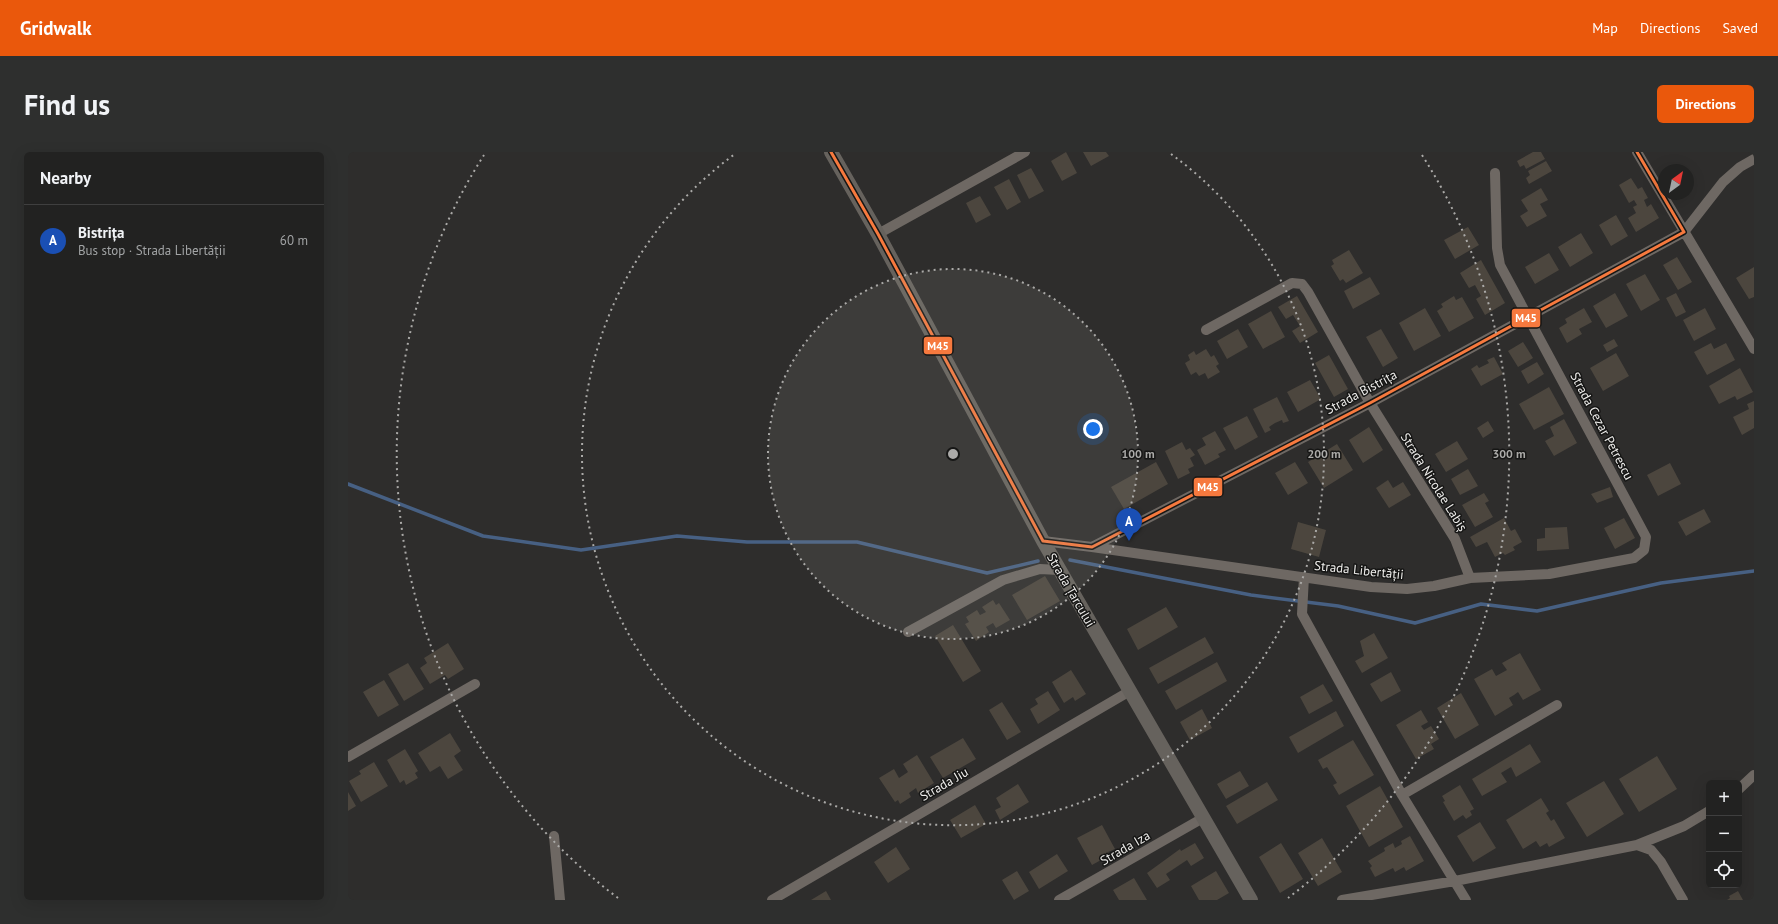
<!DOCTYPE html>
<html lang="en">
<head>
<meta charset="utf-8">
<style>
  :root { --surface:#222221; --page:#2e2f2e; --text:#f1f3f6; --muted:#a2a4a5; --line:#3f3f3f; --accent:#ea580c }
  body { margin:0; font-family:"PT Sans",sans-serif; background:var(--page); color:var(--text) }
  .controls { position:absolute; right:12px; bottom:12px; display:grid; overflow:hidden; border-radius:6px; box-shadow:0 4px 16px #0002 }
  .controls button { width:36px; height:36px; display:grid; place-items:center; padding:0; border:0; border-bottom:1px solid var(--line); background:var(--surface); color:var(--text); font:20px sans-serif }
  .compass { position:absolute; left:1310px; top:12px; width:36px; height:36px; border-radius:50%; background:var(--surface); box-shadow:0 4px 16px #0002; rotate:33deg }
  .you { position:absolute; left:745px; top:277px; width:14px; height:14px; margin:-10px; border:3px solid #fff; border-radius:50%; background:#1a73e8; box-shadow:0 0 0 6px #1a73e833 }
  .badge { display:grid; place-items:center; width:26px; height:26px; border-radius:50%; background:var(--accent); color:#fff; font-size:13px; font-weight:700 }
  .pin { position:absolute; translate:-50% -33px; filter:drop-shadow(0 1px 2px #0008) }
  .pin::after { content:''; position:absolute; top:21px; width:14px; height:12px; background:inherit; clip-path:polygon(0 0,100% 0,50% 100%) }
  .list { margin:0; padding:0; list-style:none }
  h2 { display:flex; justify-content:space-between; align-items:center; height:52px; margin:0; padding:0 16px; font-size:17px }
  h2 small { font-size:13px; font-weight:400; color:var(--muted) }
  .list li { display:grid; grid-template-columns:26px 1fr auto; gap:12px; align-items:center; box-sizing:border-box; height:72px; padding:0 16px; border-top:1px solid var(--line) }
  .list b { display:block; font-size:15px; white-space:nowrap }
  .list p { margin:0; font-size:13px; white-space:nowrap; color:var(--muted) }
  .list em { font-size:13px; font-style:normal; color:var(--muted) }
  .icon { flex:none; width:22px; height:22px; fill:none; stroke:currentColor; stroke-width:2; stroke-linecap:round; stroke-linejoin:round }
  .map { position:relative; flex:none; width:1406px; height:748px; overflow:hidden; border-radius:6px }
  header { display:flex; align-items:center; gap:24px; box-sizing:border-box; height:56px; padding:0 20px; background:var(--accent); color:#fff }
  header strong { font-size:19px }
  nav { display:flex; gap:22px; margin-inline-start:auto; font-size:14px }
  .intro { display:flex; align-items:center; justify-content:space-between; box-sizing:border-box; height:96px; padding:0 24px }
  h1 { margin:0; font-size:28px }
  .button { padding:10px 18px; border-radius:6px; background:var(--accent); color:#fff; font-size:14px; font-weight:700 }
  main { display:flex; gap:24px; padding:0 24px }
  aside { flex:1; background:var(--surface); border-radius:6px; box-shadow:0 4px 16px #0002 }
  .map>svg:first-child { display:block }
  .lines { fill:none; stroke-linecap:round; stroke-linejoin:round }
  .stream { stroke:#476083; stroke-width:3.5 }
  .building { fill:#4c463e }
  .street { stroke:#6e6863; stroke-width:10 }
  .secondary { stroke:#66625d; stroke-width:14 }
  .bus-1-casing { stroke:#161615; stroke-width:6 }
  .bus-1 { stroke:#f6793e; stroke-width:3 }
  .ring { fill:none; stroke:#abaaa8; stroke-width:2; stroke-dasharray:2 4 }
  .labels { text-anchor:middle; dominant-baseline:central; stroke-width:3; stroke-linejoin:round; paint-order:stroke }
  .street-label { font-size:13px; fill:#eeedeb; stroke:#161615 }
  .centre { fill:#abaaa8; stroke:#161615; stroke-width:2 }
  .ring-label { font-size:12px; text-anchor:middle; font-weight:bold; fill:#abaaa8; stroke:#161615; stroke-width:3; stroke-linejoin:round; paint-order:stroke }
  .line-badge { stroke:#161615; stroke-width:1.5 }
  .badge-label { font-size:11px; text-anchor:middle; font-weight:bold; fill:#fff }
</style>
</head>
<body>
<header>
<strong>Gridwalk</strong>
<nav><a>Map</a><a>Directions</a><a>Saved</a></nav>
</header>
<div class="intro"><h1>Find us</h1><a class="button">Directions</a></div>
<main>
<aside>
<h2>Nearby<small></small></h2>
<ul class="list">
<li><span class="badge" style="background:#1a4fb4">A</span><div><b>Bistrița</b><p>Bus stop · Strada Libertății</p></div><em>60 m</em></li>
</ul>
</aside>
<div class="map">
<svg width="1406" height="748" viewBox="0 0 1406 748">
  <rect width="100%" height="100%" fill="#2e2d2c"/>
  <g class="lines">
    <!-- stream -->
    <path class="stream" d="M0,332L135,384L233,398L329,384L399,390H509L639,421L690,409
      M722,408L903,443L990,454L1067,471L1133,452L1189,459L1313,431L1406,419"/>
  </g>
  <!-- building -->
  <path class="building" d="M718,0L729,21L714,29L703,9Z
    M735,0H758L761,4L743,14Z
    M1185,0H1193L1197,7L1178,17L1176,13L1172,15L1169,9Z
    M1198,9L1204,19L1181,32L1178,26L1182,23L1180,19Z
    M683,16L696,39L681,47L669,23Z
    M1283,26L1290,37L1294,35L1300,46L1296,48L1299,55L1303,52L1311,66L1288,80L1280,66L1288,61L1285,55L1289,53L1286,48L1281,51L1271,33Z
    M661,27L673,50L659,58L646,35Z
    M1193,36L1200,48L1192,52L1199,64L1179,75L1172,64L1180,59L1173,48Z
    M632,44L643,63L628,71L618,51Z
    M1268,63L1280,84L1263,94L1251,73Z
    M1120,75L1131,93L1107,107L1096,88Z
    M1233,81L1245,101L1222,115L1210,95Z
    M1001,98L1015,121L998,131L995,127L992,129L983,114L986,112L984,108Z
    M1201,101L1211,118L1187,132L1177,115Z
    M1329,105L1344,130L1330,138L1315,113Z
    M1133,108L1157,151L1137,163L1128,147L1133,144L1127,133L1121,136L1112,121Z
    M1406,115V145L1401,147L1388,126Z
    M1297,122L1312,148L1293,159L1278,132Z
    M1022,125L1032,142L1005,157L996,139Z
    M1267,141L1280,164L1258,176L1245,154Z
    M1328,141L1338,160L1328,165L1318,146Z
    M949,144L970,180L952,191L944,179L952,174L945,163L938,167L930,155Z
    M1106,144L1108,148L1114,145L1126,166L1101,180L1089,159L1095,155L1093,152Z
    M1077,156L1093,184L1066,199L1051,171Z
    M1236,156L1244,170L1231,177L1234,182L1219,191L1211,176L1219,171L1217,167Z
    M1357,156L1368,177L1346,189L1335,168Z
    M923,159L937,185L915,197L900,172Z
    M890,177L900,195L879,207L869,189Z
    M1033,177L1050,206L1035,215L1018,185Z
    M1266,187L1270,194L1259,200L1255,193Z
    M1175,190L1185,206L1170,215L1160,199Z
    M1363,191L1366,197L1378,191L1387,208L1359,223L1346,200Z
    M858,197L863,205L866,203L871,212L868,214L872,220L860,227L857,221L851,224L848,220L843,223L837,211L842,208L840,203L846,199L848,203Z
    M1268,201L1281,224L1255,239L1242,216Z
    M981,203L1000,237L986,245L967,211Z
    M1146,205L1155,222L1133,234L1123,217L1129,213L1131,216L1141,211L1139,208Z
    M1189,210L1196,222L1180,232L1173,219Z
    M1392,216L1405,240L1389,248L1387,244L1371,252L1361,234Z
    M962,228L973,247L950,260L939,240Z
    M1201,235L1216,262L1186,278L1171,252Z
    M929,245L941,269L935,271L934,268L927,271L921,275L923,278L917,281L905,257Z
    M1406,249V276L1394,283L1385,265L1401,257L1399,252Z
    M899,264L910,285L887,298L875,276Z
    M1216,267L1229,291L1206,304L1197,289L1206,284L1202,275Z
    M1140,269L1146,279L1135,286L1129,276Z
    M1021,275L1035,298L1015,311L1001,288Z
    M867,279L878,298L870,302L872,305L857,313L849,298L858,293L854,286Z
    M1109,289L1120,307L1098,320L1087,302Z
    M834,290L838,298L842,296L847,303L842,306L846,314L840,317L842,321L830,327L817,299Z
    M989,292L1005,318L976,336L960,310Z
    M808,310L820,332L776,357L763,335Z
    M947,310L960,331L940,343L927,321Z
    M1322,311L1333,332L1310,344L1299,323Z
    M1120,317L1130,334L1112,343L1103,327Z
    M1040,328L1045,336L1055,330L1063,343L1041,356L1028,336Z
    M1262,335L1265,345L1249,351L1243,342Z
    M1136,341L1141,349L1137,351L1145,365L1127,375L1114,353Z
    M1356,357L1363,370L1338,384L1330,370Z
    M1156,366L1163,379L1167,377L1174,390L1165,395L1167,398L1157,403L1155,401L1147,405L1139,390L1128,395L1122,385Z
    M1276,366L1287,386L1267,397L1256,376Z
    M950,370L978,378L971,405L943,397Z
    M1219,375L1221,397L1189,399V387L1197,386V376Z
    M697,424L712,449L679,468L664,443Z
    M645,448L648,453L651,451L662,468L648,476L645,471L638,475L641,480L628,489L617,472L621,470L618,465L629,458L632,463L638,460L634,455Z
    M818,455L830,475L790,498L779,477Z
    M605,473L633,519L615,530L587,484Z
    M1026,481L1040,506L1014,521L1007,509L1016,504L1012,489Z
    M857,485L866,501L810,532L801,516Z
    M100,491L116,517L100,527L97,523L82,532L72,516L79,511L76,506Z
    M1172,501L1193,538L1175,548L1170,540L1166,543L1161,546L1165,553L1147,564L1126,527L1144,517L1148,524L1159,518L1154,511Z
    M869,510L879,529L828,558L817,539Z
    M60,511L76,537L56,549L40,522Z
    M723,518L738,542L727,549L725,545L716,551L704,530Z
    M1043,520L1053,539L1033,550L1022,532Z
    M36,528L51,553L30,565L15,540Z
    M975,532L985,549L961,562L952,545Z
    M700,539L712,558L690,572L682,557L690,552L687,547Z
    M1113,541L1131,573L1107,587L1089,556Z
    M654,550L673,580L659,588L641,558Z
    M854,557L864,576L842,588L832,570Z
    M1073,558L1080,570L1073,574L1076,578L1083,574L1091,587L1083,592L1086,597L1068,607L1048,573Z
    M988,559L996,574L950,601L941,585Z
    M102,581L113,599L106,604L115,618L100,627L92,614L82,620L70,601Z
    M615,586L628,607L595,626L582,605Z
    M1005,588L1026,623L991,643L985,633L989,631L979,615L975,617L970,608Z
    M1182,592L1193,610L1168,625L1163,615L1153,621L1159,630L1134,644L1124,627Z
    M57,597L70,619L67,621L70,626L58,633L56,628L52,631L39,608Z
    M569,603L586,631L570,641L568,636L561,641L563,645L552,652L550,648L547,650L531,626L546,617L551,626L560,620L555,612Z
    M1309,604L1329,637L1291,660L1271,627Z
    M26,610L40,634L13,650L1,629L13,622L11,619Z
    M892,619L901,634L878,647L869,632Z
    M1256,629L1276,662L1239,685L1218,651Z
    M919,630L930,648L889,672L878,654Z
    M670,632L681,650L652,668L647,658L653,655L648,646Z
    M1112,633L1126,657L1122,659L1124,663L1118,667L1115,663L1106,669L1095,650L1097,649L1094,644Z
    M1032,634L1055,675L1021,695L998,654Z
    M0,640L8,654L0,659Z
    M1193,646L1201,659L1198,661L1203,669L1206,667L1217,686L1201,695L1199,691L1192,695L1188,689L1175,697L1158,668Z
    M627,653L638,672L613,686L602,668Z
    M1132,670L1148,696L1125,710L1109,684Z
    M754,673L767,697L760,700L762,703L744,713L729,686Z
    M1062,684L1076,709L1058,719L1056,715L1047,720L1045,716L1027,725L1022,716L1024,714L1020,709L1037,699L1036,696L1045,691L1047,696L1054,692L1053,689Z
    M974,686L994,720L970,734L950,701Z
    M847,691L856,706L843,714L839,708L818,722L822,728L809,736L799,721L832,697L833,699Z
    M933,691L955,727L932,741L911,705Z
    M548,695L562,717L540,731L526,710Z
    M709,702L720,719L691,737L681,720Z
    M669,719L681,739L666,748L654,728Z
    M868,719L881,741L869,748H851L843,734Z
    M786,726L799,748H771L765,738Z
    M478,739L483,748H463Z
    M1390,739L1395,748H1379L1382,746L1381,744Z"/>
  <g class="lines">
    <!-- street -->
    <path class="street" d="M1289,0L1406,197
      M530,82L677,0
      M858,178L944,131L954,132L960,140L1022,251L1107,387L1122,426
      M695,389L744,395L1022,251L1336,80L1375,30L1392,15L1406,7
      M744,395L1023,435L1059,437L1086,434L1122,426L1201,422L1286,406L1296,398L1298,385L1152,113L1149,96L1147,21
      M956,425L954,462L1054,643L1118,748
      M560,480L655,428L692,417L711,418
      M0,605L127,532
      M1391,637L1406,623
      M1054,643L1209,553
      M206,684L212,748
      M1289,693L1336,674L1361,659
      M424,748L782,539
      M711,748L855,666
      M994,748L1107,729L1289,693L1303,698L1313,710L1335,748"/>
    <!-- secondary -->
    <path class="secondary" d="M483,0L530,82L695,389L903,748"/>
    <!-- bus-1 casing -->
    <g class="bus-1-casing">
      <path id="bus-1" d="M483,0L530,82L695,389
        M1289,0L1336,80
        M695,389L744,395L1022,251L1336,80"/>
    </g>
    <!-- bus-1 -->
    <use href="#bus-1" class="bus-1"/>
  </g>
  <!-- distance rings -->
  <circle cx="605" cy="302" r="185" fill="#abaaa8" fill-opacity=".12"/>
  <g class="ring">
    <circle cx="605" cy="302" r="185"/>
    <path d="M823 2A371 371 0 1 1 387 2"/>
    <path d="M270 746A556 556 0 0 1 136 3M1074 3A556 556 0 0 1 940 746"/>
  </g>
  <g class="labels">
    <!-- street labels -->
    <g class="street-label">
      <text transform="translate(1013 240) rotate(-28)">Strada Bistrița</text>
      <text transform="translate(1254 274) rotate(62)">Strada Cezar Petrescu</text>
      <text transform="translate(1086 330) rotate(58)">Strada Nicolae Labiș</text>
      <text transform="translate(1011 418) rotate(6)">Strada Libertății</text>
      <text transform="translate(723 438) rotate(60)">Strada Țarcului</text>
      <text transform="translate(596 632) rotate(-30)">Strada Jiu</text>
      <text transform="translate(777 696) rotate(-30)">Strada Iza</text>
    </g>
  </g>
  <circle cx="605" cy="302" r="6" class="centre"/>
  <g class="ring-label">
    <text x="790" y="306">100 m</text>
    <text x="976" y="306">200 m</text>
    <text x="1161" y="306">300 m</text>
  </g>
  <g class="line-badge">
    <rect x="1163" y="156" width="30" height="20" rx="4" fill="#f6793e"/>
    <rect x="575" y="184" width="30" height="19" rx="4" fill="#f6793e"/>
    <rect x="845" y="325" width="30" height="20" rx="4" fill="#f6793e"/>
  </g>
  <g class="badge-label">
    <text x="1178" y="170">M45</text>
    <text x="590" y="198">M45</text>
    <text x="860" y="339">M45</text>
  </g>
</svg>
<div class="controls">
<button>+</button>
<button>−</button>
<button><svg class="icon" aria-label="locate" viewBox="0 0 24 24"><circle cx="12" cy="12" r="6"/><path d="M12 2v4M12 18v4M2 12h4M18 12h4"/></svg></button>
</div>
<svg class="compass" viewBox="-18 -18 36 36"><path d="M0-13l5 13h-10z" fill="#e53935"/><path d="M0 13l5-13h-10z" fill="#a2a4a5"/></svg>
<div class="you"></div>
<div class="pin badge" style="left:781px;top:389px;background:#1a4fb4">A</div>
</div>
</main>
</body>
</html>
